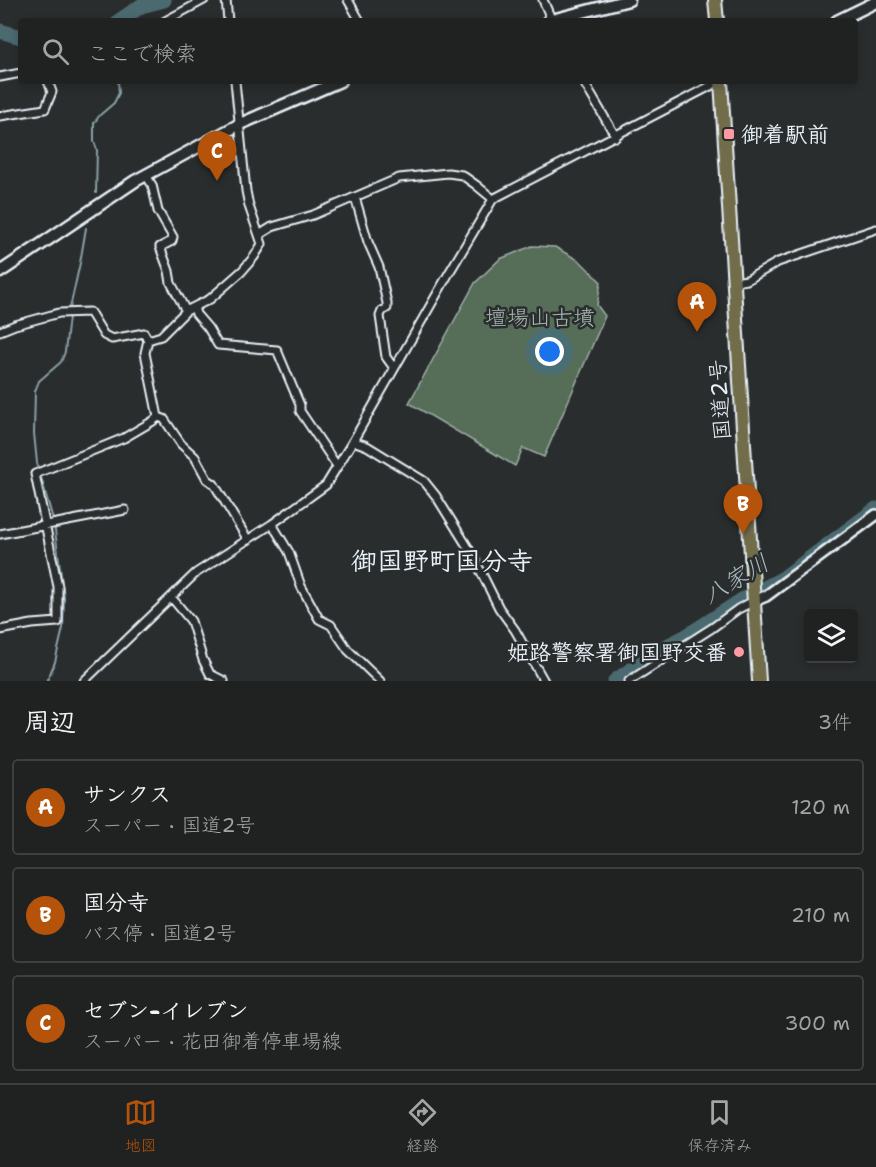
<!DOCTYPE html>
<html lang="ja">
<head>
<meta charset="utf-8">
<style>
  :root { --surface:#202222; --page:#2d2f2f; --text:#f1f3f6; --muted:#a2a4a5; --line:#3d3f40; --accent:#b45309 }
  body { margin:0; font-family:"Shantell Sans","Klee One",sans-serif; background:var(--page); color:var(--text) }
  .controls { position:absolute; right:18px; bottom:18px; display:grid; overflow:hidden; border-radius:6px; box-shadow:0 3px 9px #0003 }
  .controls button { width:54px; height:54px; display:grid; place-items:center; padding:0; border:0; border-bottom:2px solid var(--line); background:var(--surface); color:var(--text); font:30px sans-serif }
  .you { position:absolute; left:550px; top:352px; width:21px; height:21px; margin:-15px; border:4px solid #fff; border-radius:50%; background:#1a73e8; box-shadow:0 0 0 9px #1a73e833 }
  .badge { display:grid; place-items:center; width:39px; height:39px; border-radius:50%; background:var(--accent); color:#fff; font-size:20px; font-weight:700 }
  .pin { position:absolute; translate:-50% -50px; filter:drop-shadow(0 2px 3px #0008) }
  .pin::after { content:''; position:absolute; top:32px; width:21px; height:18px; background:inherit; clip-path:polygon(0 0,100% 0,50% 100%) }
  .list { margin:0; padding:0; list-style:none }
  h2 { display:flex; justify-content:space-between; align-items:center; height:78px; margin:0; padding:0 24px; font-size:26px }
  h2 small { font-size:20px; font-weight:400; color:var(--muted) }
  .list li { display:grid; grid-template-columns:39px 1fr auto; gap:18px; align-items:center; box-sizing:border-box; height:96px; margin:0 12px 12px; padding:0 12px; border:2px solid var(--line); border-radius:6px }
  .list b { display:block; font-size:22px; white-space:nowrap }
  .list p { margin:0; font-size:20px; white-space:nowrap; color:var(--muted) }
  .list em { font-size:20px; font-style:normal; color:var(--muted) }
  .icon { flex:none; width:33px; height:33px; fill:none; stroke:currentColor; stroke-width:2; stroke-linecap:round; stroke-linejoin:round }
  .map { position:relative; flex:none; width:876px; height:681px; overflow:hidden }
  .search { position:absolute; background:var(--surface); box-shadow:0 3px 9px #0003; left:18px; right:18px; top:18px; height:66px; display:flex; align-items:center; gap:15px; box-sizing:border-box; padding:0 21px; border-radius:6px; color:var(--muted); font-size:22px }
  .sheet { height:402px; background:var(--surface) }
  nav { display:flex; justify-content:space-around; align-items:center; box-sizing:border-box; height:84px; border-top:2px solid var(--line); background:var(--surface); font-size:16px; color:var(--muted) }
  nav a { display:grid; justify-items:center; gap:3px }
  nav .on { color:var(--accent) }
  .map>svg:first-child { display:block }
  .green { fill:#566d59; stroke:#9fafa8; stroke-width:1.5 }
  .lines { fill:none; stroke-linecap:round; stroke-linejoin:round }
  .stream { stroke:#8aa0a6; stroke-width:2 }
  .river { stroke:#4c6a6f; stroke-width:15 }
  .minor-casing { stroke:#e8f1f8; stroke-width:11 }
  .tertiary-casing { stroke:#e8f1f8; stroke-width:14 }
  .secondary-casing { stroke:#e8f1f8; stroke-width:15 }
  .trunk-casing { stroke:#e8f1f8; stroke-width:16 }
  .minor { stroke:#2a2d2e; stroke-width:7 }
  .tertiary { stroke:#2a2d2e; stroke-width:9 }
  .secondary { stroke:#2a2d2e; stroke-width:10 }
  .trunk { stroke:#716d4b; stroke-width:12 }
  .poi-dot { fill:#ff9aa2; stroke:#2a2d2e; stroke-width:2 }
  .labels { text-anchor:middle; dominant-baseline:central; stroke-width:5; stroke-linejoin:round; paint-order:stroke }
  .poi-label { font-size:22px; font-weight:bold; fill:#e8f1f8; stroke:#2a2d2e; text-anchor:start }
  .park-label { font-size:22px; fill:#a6b6b0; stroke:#2a2d2e }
  .street-label { font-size:22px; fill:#e8f1f8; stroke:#2a2d2e }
  .water-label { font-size:24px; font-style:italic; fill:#aabbc1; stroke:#2a2d2e }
  .quarter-label { font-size:26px; font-weight:bold; fill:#e8f1f8; stroke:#2a2d2e }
</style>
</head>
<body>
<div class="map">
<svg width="876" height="681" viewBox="0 0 876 681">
  <rect width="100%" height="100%" fill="#2a2d2e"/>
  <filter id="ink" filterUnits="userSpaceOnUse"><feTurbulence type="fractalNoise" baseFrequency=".0167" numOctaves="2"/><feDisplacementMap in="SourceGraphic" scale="12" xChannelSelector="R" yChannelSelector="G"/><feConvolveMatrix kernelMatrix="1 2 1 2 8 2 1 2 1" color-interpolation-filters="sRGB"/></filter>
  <g filter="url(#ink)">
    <!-- green -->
    <path class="green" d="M532,246L555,247L580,261L601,282L597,305L605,316L544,457L523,448L515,466L409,403L475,283L500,259Z"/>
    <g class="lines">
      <!-- stream -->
      <path class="stream" d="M141,6L142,0
        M96,193L97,150L94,141V123L100,115L114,103L119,93L118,81
        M47,681L55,662L63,628L64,598L54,523L37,463L34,433L35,391L39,381L61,362L65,352L70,308L80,263L86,228"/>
      <!-- river -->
      <path class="river" d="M119,21L141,6L164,0
        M0,31L21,37
        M615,681L663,648L685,637L742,600L782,579L876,509"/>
      <!-- minor casing -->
      <g class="minor-casing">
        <path id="minor" d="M226,0L228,21
          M348,0L360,21
          M543,0L552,21
          M165,21L204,0
          M0,77L21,73
          M583,81L616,137
          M0,116L45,109L52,92L48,81
          M146,175L152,185L158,211L173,237L172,241L160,247L169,271L171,283L186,311
          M355,197L368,242L379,267L387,303V308L382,311L380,316L386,357L394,368
          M259,235L272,227L313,215L399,178L448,173L462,175L476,185L493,199
          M734,282L747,280L778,262L876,229
          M194,307L196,314L208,328L218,345L277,350L300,405V411L337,466
          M0,331L15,325L59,313L90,312L104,335L112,339L144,333L148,340
          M148,340L161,336L186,311L210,299L242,271L254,257L262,244L249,206L246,191L235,81
          M148,340L145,353L158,417
          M158,417L164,419L181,444L195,457L207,479L214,484L248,540
          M353,441L367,446L424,481L436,496L472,554L499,608L515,630L544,681
          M272,524L289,552L301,586L319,619L331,625L348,650L380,681
          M0,534L125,510
          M171,597L191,621L203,660L210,674L224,681
          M0,630L32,624L58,622V587L35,474L124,438L153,421L158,417
          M84,681L196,573L272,524L326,485L353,441L449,273L493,199L720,81
          M629,681L712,628L738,609L754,601"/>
      </g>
      <!-- tertiary casing -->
      <g class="tertiary-casing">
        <path id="tertiary" d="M754,601L766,596L876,515"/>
      </g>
      <!-- secondary casing -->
      <g class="secondary-casing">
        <path id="secondary" d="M548,21L629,0
          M837,21L876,2
          M0,272L135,181L240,124L340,81"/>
      </g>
      <!-- trunk casing -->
      <g class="trunk-casing">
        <path id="trunk" d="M715,0L717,21
          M721,81L759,681"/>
      </g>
      <!-- minor -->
      <use href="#minor" class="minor"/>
      <!-- tertiary -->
      <use href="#tertiary" class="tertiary"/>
      <!-- secondary -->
      <use href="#secondary" class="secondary"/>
      <!-- trunk -->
      <use href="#trunk" class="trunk"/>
    </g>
  </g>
  <!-- markers -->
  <g class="poi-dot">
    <rect x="723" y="128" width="12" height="12" rx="3"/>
    <circle cx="739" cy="652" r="6"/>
  </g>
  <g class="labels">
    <!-- poi labels -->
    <g class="poi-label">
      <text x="741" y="134">御着駅前</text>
      <text x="727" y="652" text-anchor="end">姫路警察署御国野交番</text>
    </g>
    <!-- park labels -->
    <g class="park-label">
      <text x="540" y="317">壇場山古墳</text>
    </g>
    <!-- street labels -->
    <g class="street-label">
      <text transform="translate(720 400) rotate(-94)">国道2号</text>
    </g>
    <!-- water labels -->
    <g class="water-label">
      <text transform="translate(736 579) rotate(-31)">八家川</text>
    </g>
    <!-- quarter labels -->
    <g class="quarter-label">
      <text x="442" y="560">御国野町国分寺</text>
    </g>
  </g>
</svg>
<div class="controls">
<button><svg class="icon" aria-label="layers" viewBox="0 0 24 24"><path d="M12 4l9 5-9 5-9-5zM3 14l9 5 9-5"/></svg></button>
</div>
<div class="you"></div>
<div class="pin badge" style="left:697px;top:332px">A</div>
<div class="pin badge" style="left:743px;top:534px">B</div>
<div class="pin badge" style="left:217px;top:181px">C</div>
<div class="search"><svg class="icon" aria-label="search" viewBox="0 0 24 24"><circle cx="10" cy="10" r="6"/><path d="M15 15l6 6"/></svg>ここで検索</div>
</div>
<section class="sheet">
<h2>周辺<small>3件</small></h2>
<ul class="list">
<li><span class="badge">A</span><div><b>サンクス</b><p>スーパー · 国道2号</p></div><em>120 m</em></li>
<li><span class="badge">B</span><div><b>国分寺</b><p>バス停 · 国道2号</p></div><em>210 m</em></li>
<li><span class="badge">C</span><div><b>セブン-イレブン</b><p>スーパー · 花田御着停車場線</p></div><em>300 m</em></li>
</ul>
</section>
<nav>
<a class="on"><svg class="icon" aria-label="map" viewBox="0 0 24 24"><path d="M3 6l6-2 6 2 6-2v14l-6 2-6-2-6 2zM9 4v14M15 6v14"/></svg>地図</a>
<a><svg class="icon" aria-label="directions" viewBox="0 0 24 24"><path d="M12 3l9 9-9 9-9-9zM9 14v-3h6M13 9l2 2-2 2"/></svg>経路</a>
<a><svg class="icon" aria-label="saved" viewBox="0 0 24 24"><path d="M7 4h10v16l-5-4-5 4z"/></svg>保存済み</a>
</nav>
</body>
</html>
